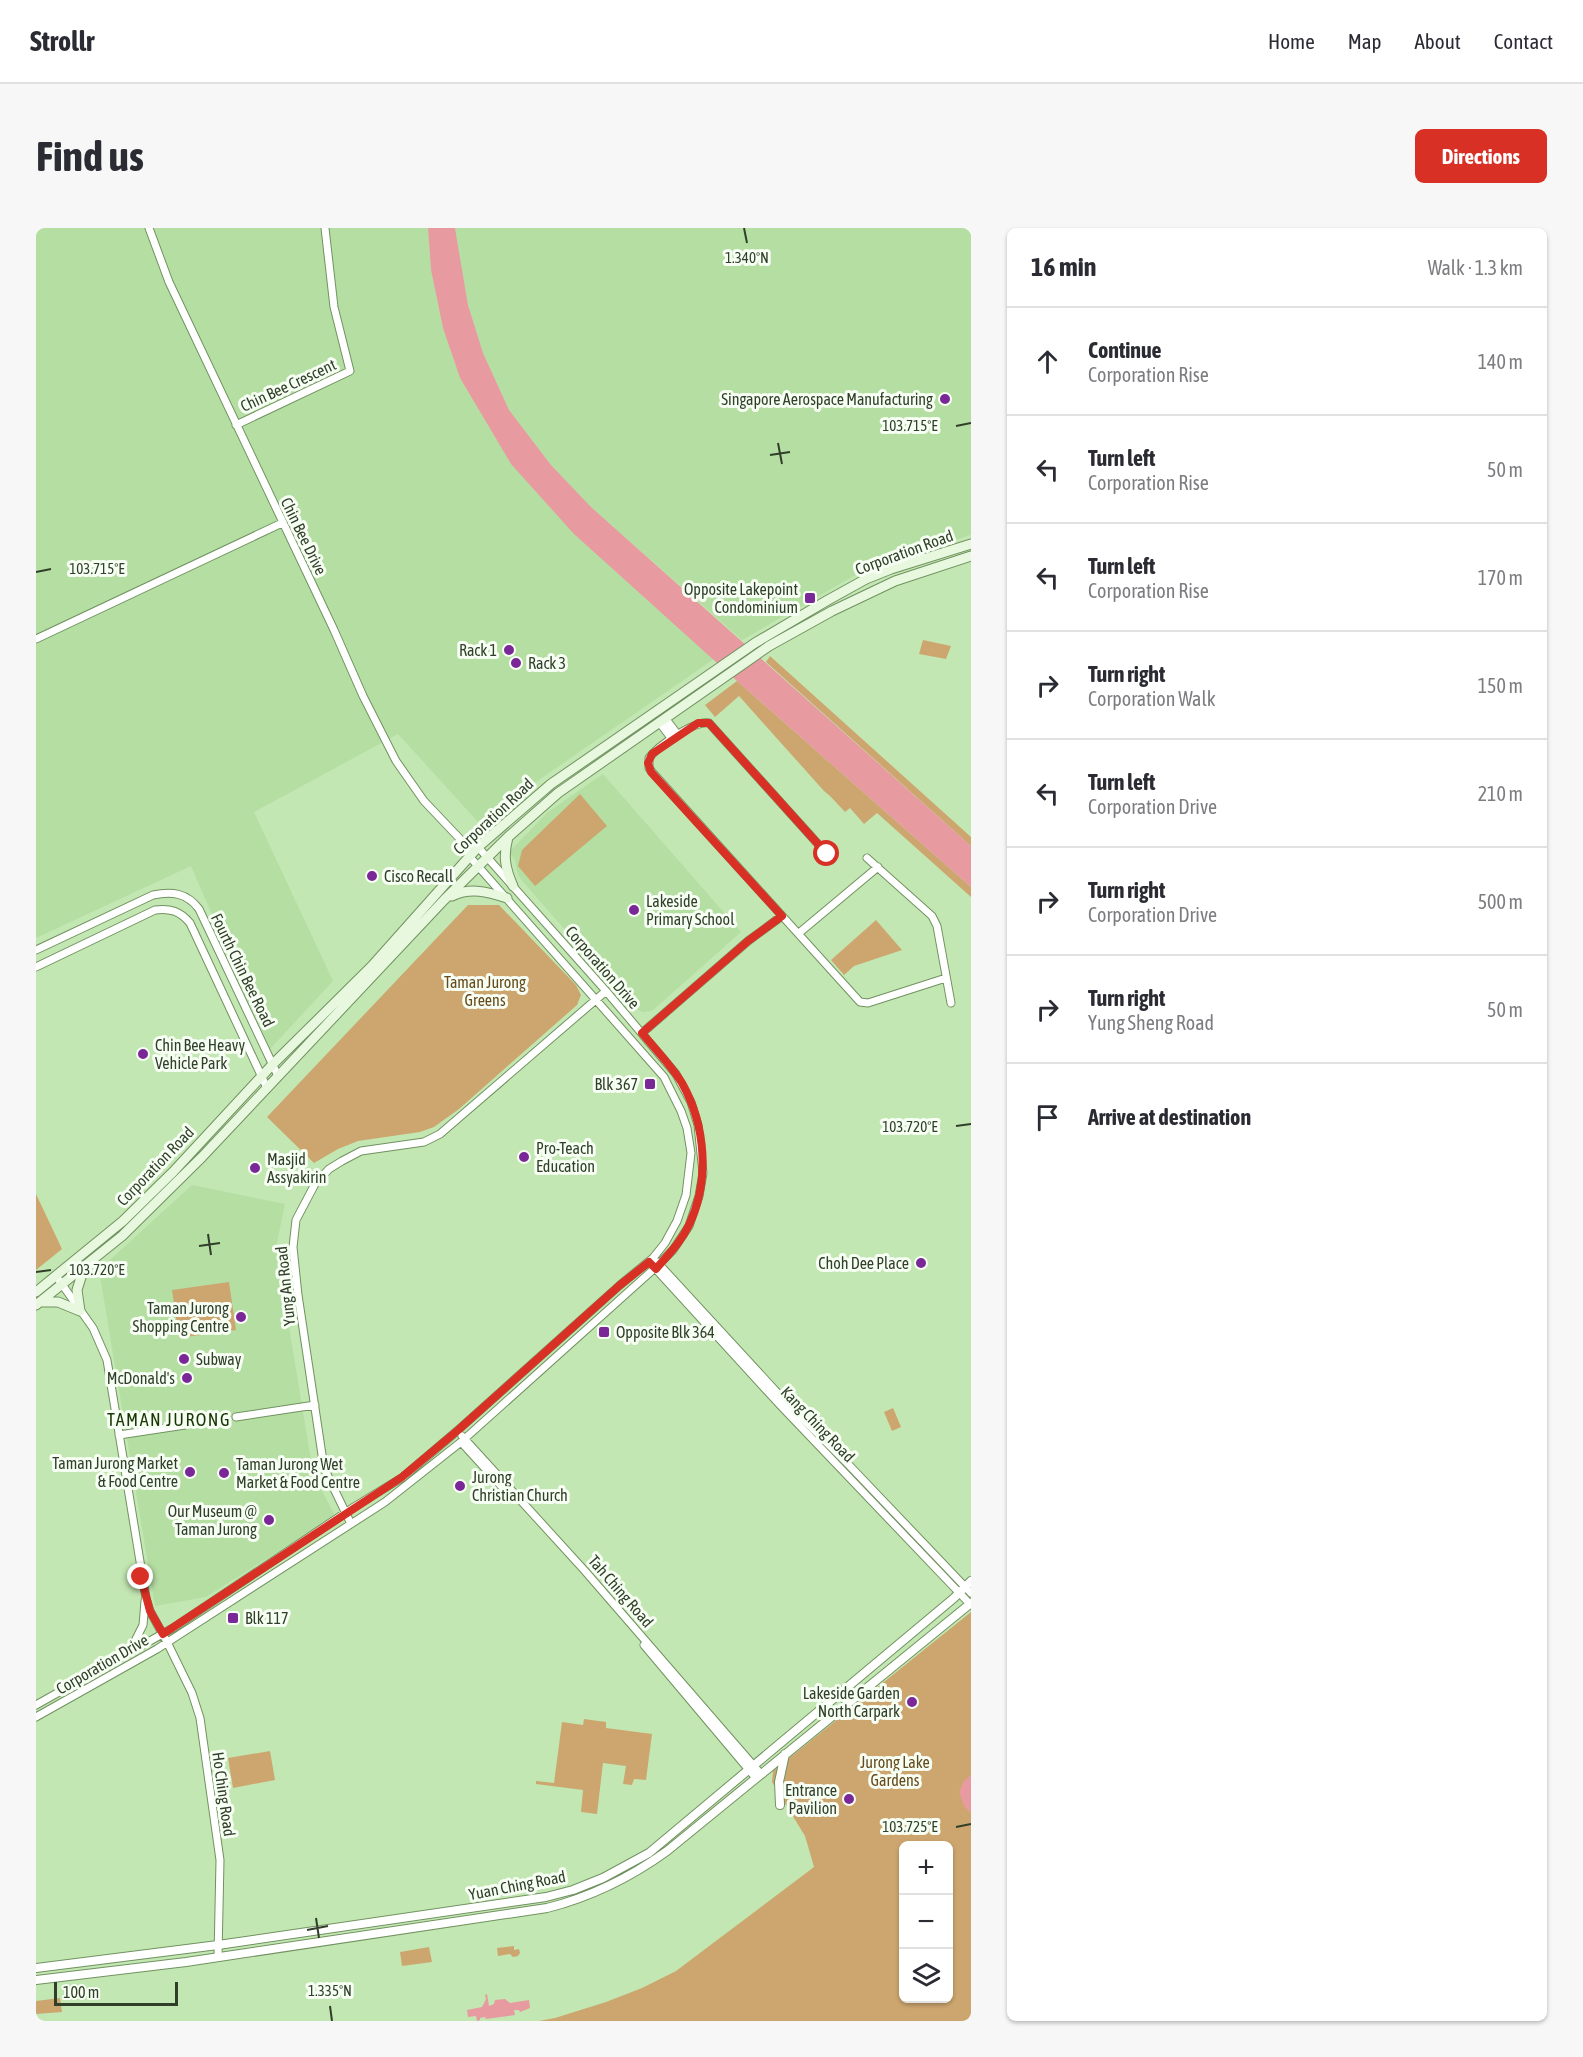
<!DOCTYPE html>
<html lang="en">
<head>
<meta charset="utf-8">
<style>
  :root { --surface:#fff; --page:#f7f7f7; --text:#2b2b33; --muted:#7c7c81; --line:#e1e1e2; --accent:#d93025 }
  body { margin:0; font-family:"Asap Condensed",sans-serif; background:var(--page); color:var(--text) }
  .controls { position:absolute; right:18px; bottom:18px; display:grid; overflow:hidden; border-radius:9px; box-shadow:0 2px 4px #0004 }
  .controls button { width:54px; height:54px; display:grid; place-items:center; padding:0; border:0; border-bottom:2px solid var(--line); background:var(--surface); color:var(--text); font:30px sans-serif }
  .scale { position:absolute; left:18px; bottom:15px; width:124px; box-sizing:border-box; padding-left:6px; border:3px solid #313f2a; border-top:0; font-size:16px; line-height:21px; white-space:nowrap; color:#313f2a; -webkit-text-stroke:4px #f7fef3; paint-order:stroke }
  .stop { position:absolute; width:18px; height:18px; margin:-14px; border:4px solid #d93025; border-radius:50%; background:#fff }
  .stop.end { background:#d93025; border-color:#fff; box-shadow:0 2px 6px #0008 }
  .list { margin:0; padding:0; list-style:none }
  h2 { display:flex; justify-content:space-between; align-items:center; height:78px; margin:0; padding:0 24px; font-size:26px }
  h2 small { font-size:20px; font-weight:400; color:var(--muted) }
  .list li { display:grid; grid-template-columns:39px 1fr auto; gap:18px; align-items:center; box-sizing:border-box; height:108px; padding:0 24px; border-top:2px solid var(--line) }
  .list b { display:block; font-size:22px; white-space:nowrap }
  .list p { margin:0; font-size:20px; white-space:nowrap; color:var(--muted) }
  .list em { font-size:20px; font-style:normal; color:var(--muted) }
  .icon { flex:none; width:33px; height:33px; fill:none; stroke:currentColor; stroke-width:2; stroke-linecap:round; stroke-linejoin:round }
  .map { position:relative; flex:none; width:935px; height:1793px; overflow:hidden; border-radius:9px }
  header { display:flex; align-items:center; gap:36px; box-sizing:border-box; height:84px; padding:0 30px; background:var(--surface); border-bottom:2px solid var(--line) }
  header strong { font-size:28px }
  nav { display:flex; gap:33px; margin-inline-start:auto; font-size:21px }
  .intro { display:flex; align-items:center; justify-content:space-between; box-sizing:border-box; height:144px; padding:0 36px }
  h1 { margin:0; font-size:42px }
  .button { padding:15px 27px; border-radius:9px; background:var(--accent); color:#fff; font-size:21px; font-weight:700 }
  main { display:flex; gap:36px; padding:0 36px }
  aside { flex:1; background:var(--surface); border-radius:9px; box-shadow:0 2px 4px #0004 }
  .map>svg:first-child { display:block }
  .built { fill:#b5dea3 }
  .green { fill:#cda66f; fill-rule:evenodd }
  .water { fill:#e79a9f }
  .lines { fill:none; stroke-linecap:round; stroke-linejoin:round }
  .minor-casing { stroke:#719260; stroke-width:9 }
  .tertiary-casing { stroke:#719260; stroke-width:10 }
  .secondary-casing { stroke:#719260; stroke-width:11 }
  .minor { stroke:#fff; stroke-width:7 }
  .tertiary { stroke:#fff; stroke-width:8 }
  .secondary { stroke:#e7f8df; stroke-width:9 }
  .route { stroke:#d93025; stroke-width:8 }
  .ticks { fill:none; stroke:#313f2a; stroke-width:2 }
  .poi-dot { fill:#7a2797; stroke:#f7fef3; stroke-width:2 }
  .labels { text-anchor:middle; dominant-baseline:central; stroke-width:6; stroke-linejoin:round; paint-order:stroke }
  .street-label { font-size:16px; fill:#313f2a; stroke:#f7fef3 }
  .poi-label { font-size:16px; fill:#313f2a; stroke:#f7fef3; text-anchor:end }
  .park-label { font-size:16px; fill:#674a1c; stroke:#f7fef3 }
  .neighbourhood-label { font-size:18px; letter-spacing:1.5px; fill:#193605; stroke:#f7fef3 }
  .ticks-label { font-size:15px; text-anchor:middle; fill:#313f2a; stroke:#f7fef3; stroke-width:6; stroke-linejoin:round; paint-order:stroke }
</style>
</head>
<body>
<header>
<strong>Strollr</strong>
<nav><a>Home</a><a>Map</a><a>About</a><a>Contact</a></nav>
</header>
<div class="intro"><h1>Find us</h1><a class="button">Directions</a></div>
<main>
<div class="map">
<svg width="935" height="1793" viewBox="0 0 935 1793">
  <rect width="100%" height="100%" fill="#c3e7b2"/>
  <!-- built -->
  <path class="built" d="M0,0H392L395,42L407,100L424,150L475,236L610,371L678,431L442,594L362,506L218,584L297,753L234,821L155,638L0,710Z
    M419,0H935V307L830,341L706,412L555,279L515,237L473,182L447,125L432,77Z
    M567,546L705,704L616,783L606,784L596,778L487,654L482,647L479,632L473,624L512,584Z
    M156,957L249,976L240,1019L277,1245L299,1288L170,1369L119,1378L63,1042Z"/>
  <!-- green -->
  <path class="green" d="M887,412L915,418L910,431L883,426Z
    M734,428L935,609V618L730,434Z
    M701,453L935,659V669L841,585L828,596L814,580L809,584L794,568L788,563L703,468L679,489L669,477Z
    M544,566L571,598L499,658L482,638L486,622Z
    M432,677H463L540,757L545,767L541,777L423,881L398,899L384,904L322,913L302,921L278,935L231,889Z
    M840,692L866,722L818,738L808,747L795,732Z
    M0,966L26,1021L0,1042Z
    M193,1054L200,1102L143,1110L136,1062Z
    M857,1180L865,1199L856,1203L848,1184Z
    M935,1384V1793H503L519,1790L570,1774L606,1760L640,1743L778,1639L769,1608L736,1554L737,1543ZM867,1618H912V1770H867Z
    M548,1491L570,1494V1500L616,1506L610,1552L598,1551L596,1557L587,1556L590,1538L567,1535L561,1586L545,1584L547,1562L500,1556V1553L518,1555L526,1494L547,1497Z
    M234,1523L239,1552L197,1560L192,1530Z
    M478,1718V1722L483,1721L484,1725L482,1728L477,1729L474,1726L462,1728L461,1720Z
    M393,1719L396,1734L366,1738L364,1724Z
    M24,1770L26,1784L0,1786V1773Z"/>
  <!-- water -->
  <path class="water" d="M392,0H419L432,77L447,125L473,182L515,237L555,279L935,618V659L701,453L538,306L475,236L424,150L407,100L395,42Z
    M935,1547V1585L928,1578L923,1564L928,1553Z
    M451,1766L453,1778L458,1776L459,1772L469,1771L474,1775L493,1772L494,1780L484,1784L483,1782H478L479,1787L450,1791L449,1789L444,1790V1792L441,1793L440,1788L432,1789L431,1782L446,1779L450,1771L449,1767Z"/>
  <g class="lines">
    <!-- minor casing -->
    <g class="minor-casing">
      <path id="minor" d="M200,197L314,143L298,79L289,0
        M0,411L246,295
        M629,490L642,507
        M623,494L636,511
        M791,626L673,495C659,492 622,518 613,530V540L616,544L824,774L832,775L910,750
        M831,630L896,688L901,698L915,775
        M763,705L842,639
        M0,722L117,667C136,663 151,665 163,681L242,848
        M0,739L119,682C134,680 144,683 154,695L231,860
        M606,805L712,713L746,688
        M621,1034L749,1173L811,1235L935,1365
        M617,1038L744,1177L934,1376
        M20,1048L57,1100L71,1132L110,1370L114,1383L131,1414L156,1465L164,1490L184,1632L182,1729
        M200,1189L279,1177
        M83,1207L149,1197
        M426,1208L549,1343L724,1545
        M425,1214L476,1270
        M315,1296L288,1240L262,1067L257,1019L260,992L279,956L293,941L306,933L325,923L388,914L404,906L570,763
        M608,1417L719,1549
        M93,1425L107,1397L109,1373
        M0,1477L137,1400L318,1279L367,1249L421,1203L584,1057L617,1030L629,1015L641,993L650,967L655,925L651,900L645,883L628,849L433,628L425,612L388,573L360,533L327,468L298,402L133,54L113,0
        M0,1489L121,1421L349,1274L425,1214L619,1040L637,1022L653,998L663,968L667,945L662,897L655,874L640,846L570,763L442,619L425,612"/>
    </g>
    <!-- tertiary casing -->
    <g class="tertiary-casing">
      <path id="tertiary" d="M744,1577L743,1554L749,1526
        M0,1740L182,1717L510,1669L537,1662L567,1650L613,1625L918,1370L935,1353
        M0,1752L150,1734L511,1680C555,1669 595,1649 631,1623L935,1375"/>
    </g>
    <!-- secondary casing -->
    <g class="secondary-casing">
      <path id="secondary" d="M472,609C467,628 469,640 477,658
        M416,668C435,659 452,664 471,670
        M0,1064L87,993L137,944L237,836L336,738L442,619L515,556L719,415L792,372L830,351L855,341L935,316
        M4,1074H22L44,1083
        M0,1077L86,1008L166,929L408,672L472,609L522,565L733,418L796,383L859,353L935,328
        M44,1083L41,1062L48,1040"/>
    </g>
    <!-- minor -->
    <use href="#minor" class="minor"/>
    <!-- tertiary -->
    <use href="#tertiary" class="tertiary"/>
    <!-- secondary -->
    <use href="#secondary" class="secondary"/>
  </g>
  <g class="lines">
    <!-- route -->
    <path class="route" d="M105,1349L114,1383L127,1406L366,1249L421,1203L584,1057L613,1034L620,1041C632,1027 645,1014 653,997C674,953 670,898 646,855C635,837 619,821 606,805L712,713L746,688L615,544L612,535L616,526L662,495H673L791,626"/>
  </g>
  <!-- ticks -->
  <path class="ticks" d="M708,0L711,15M920,198L935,195M742,215L746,236M734,227L754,224M0,344L15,341M920,898L935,896M172,1006L175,1027M163,1018L184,1015M0,1044L15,1042M920,1599L935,1596M280,1690L283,1710M271,1702L292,1698M294,1778L296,1793"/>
  <!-- markers -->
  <g class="poi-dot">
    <circle cx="909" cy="171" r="6"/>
    <rect x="768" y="364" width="12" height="12" rx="3"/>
    <circle cx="473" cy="422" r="6"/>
    <circle cx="480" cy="435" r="6"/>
    <circle cx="336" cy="648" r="6"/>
    <circle cx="598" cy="682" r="6"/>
    <circle cx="107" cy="826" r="6"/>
    <rect x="608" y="850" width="12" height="12" rx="3"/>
    <circle cx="488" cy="929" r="6"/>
    <circle cx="219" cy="940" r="6"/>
    <circle cx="885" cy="1035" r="6"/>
    <circle cx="205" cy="1089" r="6"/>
    <rect x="562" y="1098" width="12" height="12" rx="3"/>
    <circle cx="148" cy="1131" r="6"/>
    <circle cx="151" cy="1150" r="6"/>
    <circle cx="154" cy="1244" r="6"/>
    <circle cx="188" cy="1245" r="6"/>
    <circle cx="424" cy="1258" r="6"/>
    <circle cx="233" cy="1292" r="6"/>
    <rect x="191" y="1384" width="12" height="12" rx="3"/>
    <circle cx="876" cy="1474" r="6"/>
    <circle cx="813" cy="1571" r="6"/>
  </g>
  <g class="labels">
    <!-- street labels -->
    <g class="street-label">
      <text transform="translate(252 157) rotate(-25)">Chin Bee Crescent</text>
      <text transform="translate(268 308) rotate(64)">Chin Bee Drive</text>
      <text transform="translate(868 324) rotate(-20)">Corporation Road</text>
      <text transform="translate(457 588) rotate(-43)">Corporation Road</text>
      <text transform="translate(567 739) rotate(49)">Corporation Drive</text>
      <text transform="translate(207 742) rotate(64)">Fourth Chin Bee Road</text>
      <text transform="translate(119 938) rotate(-46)">Corporation Road</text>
      <text transform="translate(249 1058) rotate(-96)">Yung An Road</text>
      <text transform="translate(782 1196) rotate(46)">Kang Ching Road</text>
      <text transform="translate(585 1363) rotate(49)">Tah Ching Road</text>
      <text transform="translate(66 1436) rotate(-30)">Corporation Drive</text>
      <text transform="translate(188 1566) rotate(82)">Ho Ching Road</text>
      <text transform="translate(481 1657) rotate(-11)">Yuan Ching Road</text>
    </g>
    <!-- poi labels -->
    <g class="poi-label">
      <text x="897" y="171">Singapore Aerospace Manufacturing</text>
      <text x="762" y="361">Opposite Lakepoint<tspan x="762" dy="18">Condominium</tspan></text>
      <text x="461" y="422">Rack 1</text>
      <text x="492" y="435" text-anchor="start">Rack 3</text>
      <text x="348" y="648" text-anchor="start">Cisco Recall</text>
      <text x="610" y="673" text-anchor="start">Lakeside<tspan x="610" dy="18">Primary School</tspan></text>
      <text x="119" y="817" text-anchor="start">Chin Bee Heavy<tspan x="119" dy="18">Vehicle Park</tspan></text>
      <text x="602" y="856">Blk 367</text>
      <text x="500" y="920" text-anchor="start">Pro-Teach<tspan x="500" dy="18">Education</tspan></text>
      <text x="231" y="931" text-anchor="start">Masjid<tspan x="231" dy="18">Assyakirin</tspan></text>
      <text x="873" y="1035">Choh Dee Place</text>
      <text x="193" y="1080">Taman Jurong<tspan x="193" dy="18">Shopping Centre</tspan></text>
      <text x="580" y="1104" text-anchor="start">Opposite Blk 364</text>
      <text x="160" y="1131" text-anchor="start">Subway</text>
      <text x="139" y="1150">McDonald's</text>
      <text x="142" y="1235">Taman Jurong Market<tspan x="142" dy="18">&amp; Food Centre</tspan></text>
      <text x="200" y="1236" text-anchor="start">Taman Jurong Wet<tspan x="200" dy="18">Market &amp; Food Centre</tspan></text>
      <text x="436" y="1249" text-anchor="start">Jurong<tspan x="436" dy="18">Christian Church</tspan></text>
      <text x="221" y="1283">Our Museum @<tspan x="221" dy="18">Taman Jurong</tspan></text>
      <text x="209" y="1390" text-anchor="start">Blk 117</text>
      <text x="864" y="1465">Lakeside Garden<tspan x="864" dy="18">North Carpark</tspan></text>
      <text x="801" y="1562">Entrance<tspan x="801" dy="18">Pavilion</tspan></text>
    </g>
    <!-- park labels -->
    <g class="park-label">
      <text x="449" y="754">Taman Jurong<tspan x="449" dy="18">Greens</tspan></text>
      <text x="859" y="1534">Jurong Lake<tspan x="859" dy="18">Gardens</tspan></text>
    </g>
    <!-- neighbourhood labels -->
    <g class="neighbourhood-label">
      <text x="133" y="1191">TAMAN JURONG</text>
    </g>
  </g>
  <g class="ticks-label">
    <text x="711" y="35">1.340°N</text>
    <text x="874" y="203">103.715°E</text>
    <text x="61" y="346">103.715°E</text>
    <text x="874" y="904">103.720°E</text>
    <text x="61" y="1047">103.720°E</text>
    <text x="874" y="1604">103.725°E</text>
    <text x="294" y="1768">1.335°N</text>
  </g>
</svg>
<div class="controls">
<button>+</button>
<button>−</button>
<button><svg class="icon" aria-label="layers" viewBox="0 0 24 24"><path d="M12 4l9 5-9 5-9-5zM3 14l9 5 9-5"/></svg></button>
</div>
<div class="scale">100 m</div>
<div class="stop" style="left:791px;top:626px"></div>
<div class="stop end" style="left:105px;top:1349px"></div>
</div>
<aside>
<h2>16 min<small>Walk · 1.3 km</small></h2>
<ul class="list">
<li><svg class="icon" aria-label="ahead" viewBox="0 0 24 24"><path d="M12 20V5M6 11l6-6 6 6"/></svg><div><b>Continue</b><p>Corporation Rise</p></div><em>140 m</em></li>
<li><svg class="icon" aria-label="left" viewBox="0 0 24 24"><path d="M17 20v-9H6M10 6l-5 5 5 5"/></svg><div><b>Turn left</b><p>Corporation Rise</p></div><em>50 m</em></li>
<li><svg class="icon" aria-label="left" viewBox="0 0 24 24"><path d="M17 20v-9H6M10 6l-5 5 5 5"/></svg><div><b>Turn left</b><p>Corporation Rise</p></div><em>170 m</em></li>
<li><svg class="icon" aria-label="right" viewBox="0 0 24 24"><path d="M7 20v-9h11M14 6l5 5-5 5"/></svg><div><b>Turn right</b><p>Corporation Walk</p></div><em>150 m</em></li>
<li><svg class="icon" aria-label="left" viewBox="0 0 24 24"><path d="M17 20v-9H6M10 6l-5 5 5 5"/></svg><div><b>Turn left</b><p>Corporation Drive</p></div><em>210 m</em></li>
<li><svg class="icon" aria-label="right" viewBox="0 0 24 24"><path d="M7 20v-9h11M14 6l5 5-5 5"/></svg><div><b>Turn right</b><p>Corporation Drive</p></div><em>500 m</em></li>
<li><svg class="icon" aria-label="right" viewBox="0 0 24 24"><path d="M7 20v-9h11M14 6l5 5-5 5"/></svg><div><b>Turn right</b><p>Yung Sheng Road</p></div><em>50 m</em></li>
<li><svg class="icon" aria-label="arrive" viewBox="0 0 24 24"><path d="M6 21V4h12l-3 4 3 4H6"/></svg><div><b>Arrive at destination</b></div></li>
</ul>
</aside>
</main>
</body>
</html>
